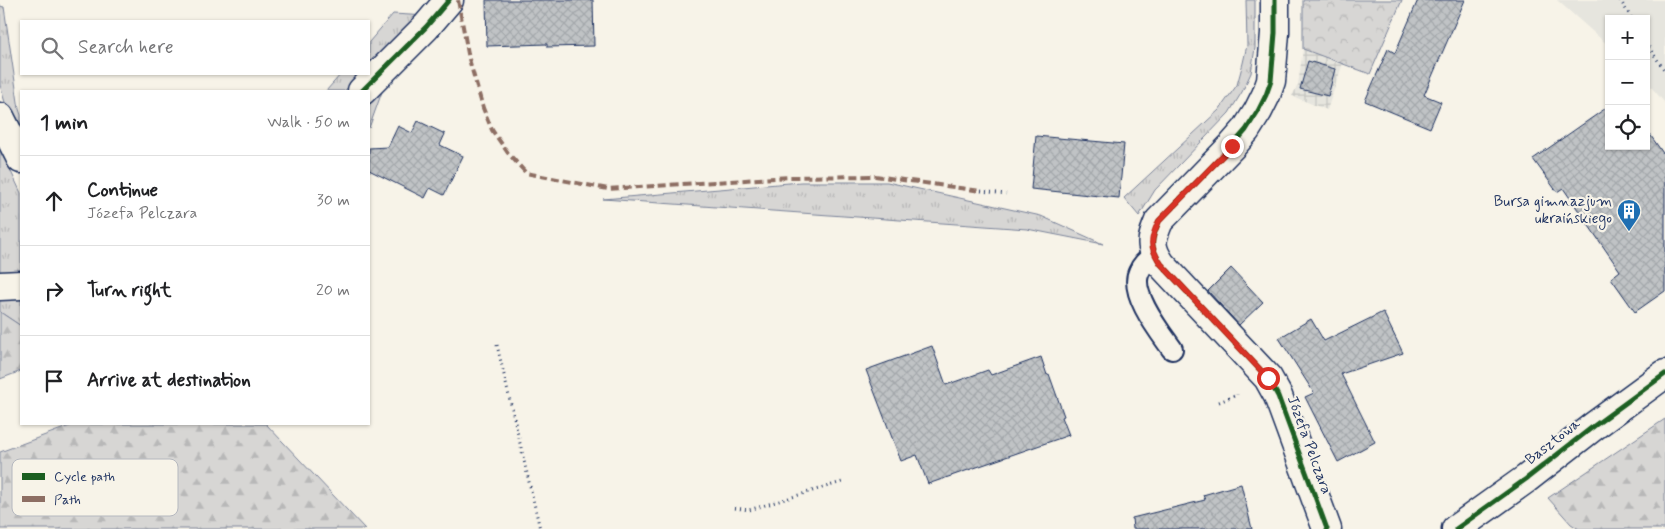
<!DOCTYPE html>
<html lang="en">
<head>
<meta charset="utf-8">
<style>
  :root { --surface:#fff; --page:#f2f2f2; --text:#202124; --muted:#757577; --line:#e0e0e0 }
  body { margin:0; font-family:Mynerve,sans-serif; background:var(--page); color:var(--text) }
  .controls { position:absolute; right:15px; top:15px; display:grid; overflow:hidden; border-radius:0px; box-shadow:0 1px 4px #0004 }
  .controls button { width:45px; height:45px; display:grid; place-items:center; padding:0; border:0; border-bottom:1px solid var(--line); background:var(--surface); color:var(--text); font:25px sans-serif }
  .stop { position:absolute; width:15px; height:15px; margin:-11px; border:4px solid #d93025; border-radius:50%; background:#fff }
  .stop.end { background:#d93025; border-color:#fff; box-shadow:0 1px 5px #0008 }
  .list { margin:0; padding:0; list-style:none }
  h2 { display:flex; justify-content:space-between; align-items:center; height:65px; margin:0; padding:0 20px; font-size:21px }
  h2 small { font-size:16px; font-weight:400; color:var(--muted) }
  .list li { display:grid; grid-template-columns:32px 1fr auto; gap:15px; align-items:center; box-sizing:border-box; height:90px; padding:0 20px; border-top:1px solid var(--line) }
  .list b { display:block; font-size:19px; white-space:nowrap }
  .list p { margin:0; font-size:16px; white-space:nowrap; color:var(--muted) }
  .list em { font-size:16px; font-style:normal; color:var(--muted) }
  .icon { flex:none; width:28px; height:28px; fill:none; stroke:currentColor; stroke-width:2; stroke-linecap:round; stroke-linejoin:round }
  .map { position:relative; flex:none; width:1665px; height:529px; overflow:hidden }
  .search { position:absolute; background:var(--surface); box-shadow:0 1px 4px #0004; left:20px; top:20px; width:350px; height:55px; display:flex; align-items:center; gap:12px; box-sizing:border-box; padding:0 18px; border-radius:0px; color:var(--muted); font-size:19px }
  .panel { position:absolute; background:var(--surface); box-shadow:0 1px 4px #0004; left:20px; top:90px; width:350px; height:335px; border-radius:0px }
  .map>svg:first-child { display:block }
  .built { fill:#e6e5de }
  .industrial { fill:url(#industrial-grid) }
  .grass { fill:url(#grass-tufts); stroke:#798299 }
  .forest { fill:url(#forest-firs); stroke:#798299 }
  .park { fill:url(#park-crowns); stroke:#798299 }
  .building { fill:url(#building-cross-hatch); stroke:#1b2f5e }
  .lines { fill:none; stroke-linecap:round; stroke-linejoin:round }
  .lane-casing { stroke:#1b2f5e; stroke-width:24 }
  .street-casing { stroke:#1b2f5e; stroke-width:31 }
  .path { stroke:#1b2f5e; stroke-width:3; stroke-dasharray:1 4; stroke-linecap:butt }
  .lane { stroke:#f7f3e8; stroke-width:20 }
  .street { stroke:#f7f3e8; stroke-width:28 }
  .quiet { stroke:#8d6e63; stroke-width:4; stroke-dasharray:8 4; stroke-linecap:butt }
  .cycleway-casing { stroke:#f7f3e8; stroke-width:8 }
  .cycleway { stroke:#1b5e20; stroke-width:5 }
  .route { stroke:#d93025; stroke-width:6 }
  .labels { text-anchor:middle; dominant-baseline:central; stroke-width:4.5; stroke-linejoin:round; paint-order:stroke }
  .poi-label { font-size:15px; fill:#1b2f5e; stroke:#f7f3e8; text-anchor:end }
  .street-label { font-size:15px; fill:#1b2f5e; stroke:#f7f3e8 }
  .key { fill:#f7f3e8; stroke:#b5b8bf; stroke-width:1 }
  .key-label { font-size:14px; fill:#1b2f5e }
</style>
</head>
<body>
<div class="map">
<svg width="1665" height="529" viewBox="0 0 1665 529">
  <defs>
    <pattern id="industrial-grid" width="8" height="8" patternUnits="userSpaceOnUse" patternTransform="scale(1.25)"><rect width="8" height="8" fill="#e6e5de"/><path d="M0 4h8M4 0v8" fill="none" stroke="#c5c5c1"/></pattern>
    <pattern id="grass-tufts" width="24" height="20" patternUnits="userSpaceOnUse" patternTransform="scale(1.25)"><rect width="24" height="20" fill="#d7d6d4"/><path d="M3 7l-1-3M5 7V3M7 7l1-3M15 17l-1-3M17 17v-4M19 17l1-3" fill="none" stroke="#b8b8b8"/></pattern>
    <pattern id="forest-firs" width="22" height="20" patternUnits="userSpaceOnUse" patternTransform="scale(1.25)"><rect width="22" height="20" fill="#d7d6d4"/><path d="M5 1l3.5 6h-7zM16 11l3.5 6h-7z" fill="#b8b8b8"/></pattern>
    <pattern id="park-crowns" width="20" height="18" patternUnits="userSpaceOnUse" patternTransform="scale(1.25)"><rect width="20" height="18" fill="#d7d6d4"/><path d="M2 6a3 3 0 1 1 6 0M12 15a3 3 0 1 1 6 0" fill="none" stroke="#b8b8b8"/></pattern>
    <pattern id="building-cross-hatch" width="8" height="8" patternUnits="userSpaceOnUse" patternTransform="scale(1.25)"><rect width="8" height="8" fill="#c0c3c5"/><path d="M0 0l8 8M0 8l8-8" fill="none" stroke="#a4a8ac"/></pattern>
  </defs>
  <rect width="100%" height="100%" fill="#f7f3e8"/>
  <filter id="ink" filterUnits="userSpaceOnUse"><feTurbulence type="fractalNoise" baseFrequency=".02" numOctaves="2"/><feDisplacementMap in="SourceGraphic" scale="10" xChannelSelector="R" yChannelSelector="G"/><feConvolveMatrix kernelMatrix="1 2 1 2 8 2 1 2 1" color-interpolation-filters="sRGB"/></filter>
  <g filter="url(#ink)">
    <!-- built -->
    <path class="built" d="M1557,0H1665V103L1646,81V19H1609V46Z"/>
    <!-- industrial -->
    <path class="industrial" d="M1303,49L1343,63L1327,110L1292,96L1298,85Z"/>
    <!-- grass -->
    <path class="grass" d="M430,0H439L428,17L369,69V42L393,14L427,16Z
      M1246,0H1255V48L1251,73L1242,92L1229,113L1155,190L1139,216L1124,198L1219,110L1237,85L1243,63L1247,45Z
      M0,6L4,7L19,109L21,115V140L10,120L0,85Z
      M341,74H364L344,91H326Z
      M383,89L369,128V102Z
      M0,148L21,193V276L0,277Z
      M801,182H887L1041,216L1103,244L1027,229L603,199Z
      M0,294L21,296V326L0,312Z"/>
    <!-- forest -->
    <path class="forest" d="M0,312L21,326V371L0,379Z
      M1665,419V529H1579L1571,524L1548,498Z
      M75,424H266L365,529H0V452Z"/>
    <!-- park -->
    <path class="park" d="M1303,0H1402L1370,74L1303,49Z"/>
    <!-- building -->
    <path class="building" d="M486,0H593L594,46L547,47V44L487,46Z
      M1418,0H1465L1424,95L1441,102L1430,128L1365,101L1388,49L1395,53Z
      M1308,61L1335,69L1328,96L1300,89Z
      M1609,106V146H1646V129L1665,156V291L1635,312L1611,278L1620,271L1563,188L1557,192L1533,159Z
      M418,121L445,134L440,145L463,156L444,195L430,188L425,198L369,170V148L388,147L398,126L412,133Z
      M1036,136L1124,144L1119,198L1031,189Z
      M1231,268L1263,302L1239,325L1208,291Z
      M1383,312L1403,353L1341,374L1375,442L1338,462L1305,397L1314,393L1279,338L1311,319L1324,341Z
      M932,346L946,385L988,370L991,375L1041,357L1047,375L1049,374L1064,416L1062,417L1069,435L928,484L917,455L901,461L866,370Z
      M1241,484L1252,529H1133L1132,518L1205,500L1203,495Z"/>
    <g class="lines">
      <!-- lane casing -->
      <g class="lane-casing">
        <path id="lane" d="M1155,254C1148,260 1142,264 1139,272C1129,293 1160,332 1172,349"/>
      </g>
      <!-- street casing -->
      <g class="street-casing">
        <path id="street" d="M1275,0V33L1271,81L1266,95L1258,111L1246,130L1232,146L1159,221C1151,240 1149,246 1161,264L1268,378L1278,396L1327,529
          M362,91L426,27L449,0
          M0,117L21,159
          M0,286L21,285
          M1456,529L1526,479L1594,426L1665,374"/>
      </g>
      <!-- path -->
      <path class="path" d="M1620,0L1632,19
        M1646,43L1665,71
        M981,191L1006,194
        M497,345L540,529
        M1219,402L1237,395V394
        M735,508L749,510L842,482"/>
      <!-- lane -->
      <use href="#lane" class="lane"/>
      <!-- street -->
      <use href="#street" class="street"/>
      <!-- quiet -->
      <path class="quiet" d="M458,0L469,59L483,108L492,130L508,153L526,173L608,189L790,177L875,176L981,191"/>
      <!-- cycleway casing -->
      <g class="cycleway-casing">
        <path id="cycleway" d="M1275,0V33L1271,81L1266,95L1258,111L1246,130L1232,146L1159,221C1151,240 1149,246 1161,264L1268,378L1278,396L1327,529
          M362,91L426,27L449,0
          M1456,529L1526,479L1594,426L1665,374"/>
      </g>
      <!-- cycleway -->
      <use href="#cycleway" class="cycleway"/>
    </g>
  </g>
  <g class="lines" filter="url(#ink)">
    <!-- route -->
    <path class="route" d="M1232,146L1159,221C1150,240 1149,246 1161,264L1268,378"/>
  </g>
  <!-- icons -->
  <defs>
    <g id="building-pin" transform="scale(1.25)"><path d="M0 17L-7.5 6A9.5 9.5 0 1 1 7.5 6Z" fill="#1f6fb2" stroke="#f7f3e8"/><path d="M-4-6H4V6H1V3H-1V6H-4ZM-2.5-4.3h1.7v1.8h-1.7ZM.8-4.3h1.7v1.8H.8ZM-2.5-1h1.7V.8h-1.7ZM.8-1h1.7V.8H.8Z" fill="#fff"/></g>
  </defs>
  <g fill-rule="evenodd">
    <use href="#building-pin" x="1629" y="211"/>
  </g>
  <g class="labels">
    <!-- poi labels -->
    <g class="poi-label">
      <text x="1612" y="202">Bursa gimnazjum<tspan x="1612" dy="17">ukraińskiego</tspan></text>
    </g>
    <!-- street labels -->
    <g class="street-label">
      <text transform="translate(1553 442) rotate(-38)">Basztowa</text>
      <text transform="translate(1309 445) rotate(70)">Józefa Pelczara</text>
    </g>
  </g>
  <!-- legend -->
  <rect x="12" y="459" width="166" height="57" rx="8" class="key"/>
  <rect x="22" y="473" width="23" height="7" fill="#1b5e20"/>
  <rect x="22" y="496" width="23" height="6" fill="#8d6e63"/>
  <g class="key-label">
    <text x="54" y="481">Cycle path</text>
    <text x="54" y="504">Path</text>
  </g>
</svg>
<div class="controls">
<button>+</button>
<button>−</button>
<button><svg class="icon" aria-label="locate" viewBox="0 0 24 24"><circle cx="12" cy="12" r="6"/><path d="M12 2v4M12 18v4M2 12h4M18 12h4"/></svg></button>
</div>
<div class="stop" style="left:1268px;top:378px"></div>
<div class="stop end" style="left:1232px;top:146px"></div>
<div class="search"><svg class="icon" aria-label="search" viewBox="0 0 24 24"><circle cx="10" cy="10" r="6"/><path d="M15 15l6 6"/></svg>Search here</div>
<section class="panel">
<h2>1 min<small>Walk · 50 m</small></h2>
<ul class="list">
<li><svg class="icon" aria-label="ahead" viewBox="0 0 24 24"><path d="M12 20V5M6 11l6-6 6 6"/></svg><div><b>Continue</b><p>Józefa Pelczara</p></div><em>30 m</em></li>
<li><svg class="icon" aria-label="right" viewBox="0 0 24 24"><path d="M7 20v-9h11M14 6l5 5-5 5"/></svg><div><b>Turn right</b></div><em>20 m</em></li>
<li><svg class="icon" aria-label="arrive" viewBox="0 0 24 24"><path d="M6 21V4h12l-3 4 3 4H6"/></svg><div><b>Arrive at destination</b></div></li>
</ul>
</section>
</div>
</body>
</html>
